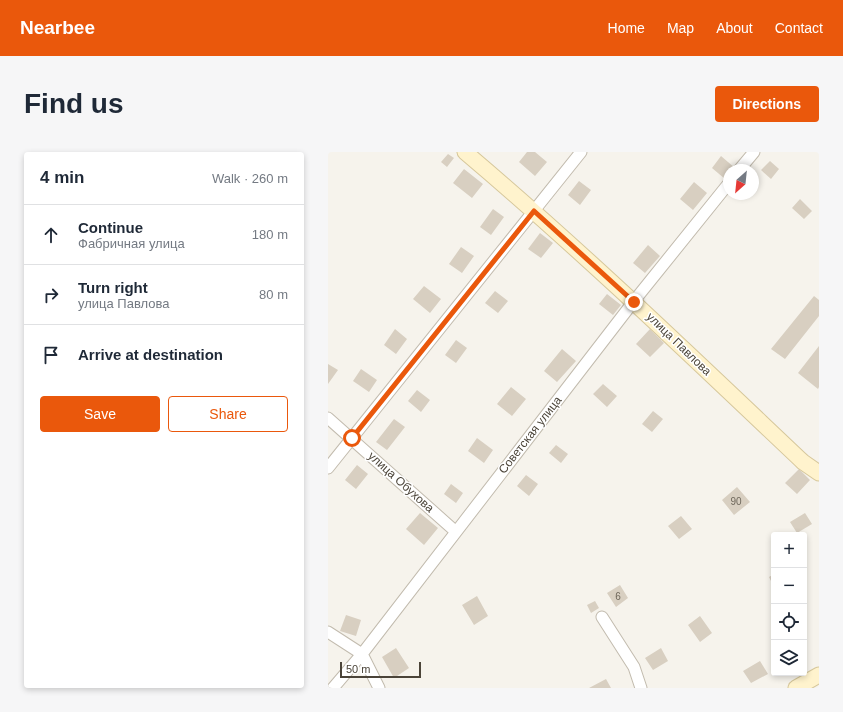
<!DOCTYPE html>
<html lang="en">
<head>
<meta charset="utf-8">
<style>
  :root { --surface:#fff; --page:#f6f6f7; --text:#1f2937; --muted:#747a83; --line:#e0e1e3; --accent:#ea580c }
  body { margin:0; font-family:Helvetica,sans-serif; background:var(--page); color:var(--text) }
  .controls { position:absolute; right:12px; bottom:12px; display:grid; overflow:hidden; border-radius:4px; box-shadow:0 2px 6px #0003 }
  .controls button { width:36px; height:36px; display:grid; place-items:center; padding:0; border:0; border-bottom:1px solid var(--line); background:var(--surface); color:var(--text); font:20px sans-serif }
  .compass { position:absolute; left:395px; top:12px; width:36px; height:36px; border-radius:50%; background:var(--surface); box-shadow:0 2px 6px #0003; rotate:207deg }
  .scale { position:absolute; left:12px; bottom:10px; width:81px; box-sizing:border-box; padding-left:4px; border:2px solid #4b4439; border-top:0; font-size:11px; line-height:14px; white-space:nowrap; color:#4b4439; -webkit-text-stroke:3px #fff; paint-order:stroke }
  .stop { position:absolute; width:12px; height:12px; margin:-9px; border:3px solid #ea580c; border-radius:50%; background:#fff }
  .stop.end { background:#ea580c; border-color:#fff; box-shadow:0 1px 4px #0008 }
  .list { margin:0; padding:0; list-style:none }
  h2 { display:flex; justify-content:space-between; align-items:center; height:52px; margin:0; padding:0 16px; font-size:17px }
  h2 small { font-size:13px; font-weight:400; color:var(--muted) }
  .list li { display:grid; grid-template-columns:26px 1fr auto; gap:12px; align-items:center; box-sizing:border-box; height:60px; padding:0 16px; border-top:1px solid var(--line) }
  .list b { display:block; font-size:15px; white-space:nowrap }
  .list p { margin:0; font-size:13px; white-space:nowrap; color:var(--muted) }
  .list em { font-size:13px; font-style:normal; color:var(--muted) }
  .actions { display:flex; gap:8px; padding:12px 16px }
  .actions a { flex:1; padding:9px 0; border:1px solid var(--accent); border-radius:4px; text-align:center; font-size:14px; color:var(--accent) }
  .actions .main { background:var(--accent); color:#fff }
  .icon { flex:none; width:22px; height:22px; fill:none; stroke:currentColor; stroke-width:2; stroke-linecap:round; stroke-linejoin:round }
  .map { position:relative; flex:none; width:491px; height:536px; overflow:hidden; border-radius:4px }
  header { display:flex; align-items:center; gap:24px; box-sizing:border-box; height:56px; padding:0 20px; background:var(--accent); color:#fff }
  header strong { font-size:19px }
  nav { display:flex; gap:22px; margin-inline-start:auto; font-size:14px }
  .intro { display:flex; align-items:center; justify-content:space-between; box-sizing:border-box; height:96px; padding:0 24px }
  h1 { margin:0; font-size:28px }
  .button { padding:10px 18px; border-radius:4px; background:var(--accent); color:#fff; font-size:14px; font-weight:700 }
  main { display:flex; gap:24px; padding:0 24px }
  aside { flex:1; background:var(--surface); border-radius:4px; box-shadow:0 2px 6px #0003 }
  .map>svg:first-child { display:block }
  .building { fill:#d8cfc1 }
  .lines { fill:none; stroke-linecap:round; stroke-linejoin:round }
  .street-casing { stroke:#c2bbae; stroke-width:13 }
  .secondary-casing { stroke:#d6c79b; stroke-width:17 }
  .street { stroke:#fff; stroke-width:11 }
  .secondary { stroke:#fff3cd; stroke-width:15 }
  .route { stroke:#ea580c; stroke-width:5 }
  .labels { text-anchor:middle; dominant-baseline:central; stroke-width:3; stroke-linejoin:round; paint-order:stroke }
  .number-label { font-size:10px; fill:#6e675b }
  .street-label { font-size:12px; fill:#4b4439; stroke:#fff }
</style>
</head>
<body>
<header>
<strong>Nearbee</strong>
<nav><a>Home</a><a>Map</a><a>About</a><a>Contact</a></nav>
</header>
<div class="intro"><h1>Find us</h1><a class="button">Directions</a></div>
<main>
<aside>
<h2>4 min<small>Walk · 260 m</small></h2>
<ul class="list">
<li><svg class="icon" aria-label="ahead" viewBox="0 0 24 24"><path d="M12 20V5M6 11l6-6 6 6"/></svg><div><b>Continue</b><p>Фабричная улица</p></div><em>180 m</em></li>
<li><svg class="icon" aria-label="right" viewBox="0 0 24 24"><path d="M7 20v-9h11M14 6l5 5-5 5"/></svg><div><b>Turn right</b><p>улица Павлова</p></div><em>80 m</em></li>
<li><svg class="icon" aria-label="arrive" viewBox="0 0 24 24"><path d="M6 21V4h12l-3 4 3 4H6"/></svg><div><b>Arrive at destination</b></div></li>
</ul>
<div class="actions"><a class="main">Save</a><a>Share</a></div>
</aside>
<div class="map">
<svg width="491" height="536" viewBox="0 0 491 536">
  <rect width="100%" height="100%" fill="#f6f3ec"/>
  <!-- building -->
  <path class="building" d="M199,0H207L219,10L207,24L191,10Z
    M120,2L126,6L119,15L113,10Z
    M393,4L407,16L401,18V22L397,27L384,16Z
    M442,9L451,17L443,27L433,18Z
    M136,17L155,32L144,46L125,31Z
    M251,29L263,38L252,53L240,43Z
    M366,30L379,41L365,58L352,47Z
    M472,47L484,59L476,67L464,56Z
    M165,57L176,65L163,83L152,75Z
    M212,81L225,91L213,106L200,97Z
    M320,93L332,104L317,121L305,111Z
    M133,95L146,104L134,121L121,112Z
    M96,134L113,147L102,161L85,147Z
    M167,139L180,149L170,161L157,151Z
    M279,142L293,153L285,163L271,152Z
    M486,144L491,148V164L457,207L443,197Z
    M67,177L79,187L68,202L56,193Z
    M322,177L336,191L322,205L308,192Z
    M128,188L139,196L128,211L117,203Z
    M491,194V235L490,237L470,221Z
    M234,197L248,209L229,230L216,219Z
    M0,212L10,218L0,232Z
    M33,217L49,228L41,240L25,229Z
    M275,232L289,244L279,255L265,242Z
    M183,235L198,247L184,264L169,252Z
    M89,238L102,248L93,260L80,249Z
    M325,259L335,267L324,280L314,272Z
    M66,267L77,275L59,298L48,290Z
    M149,286L165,298L156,311L140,299Z
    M228,293L240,302L233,311L221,301Z
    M29,313L40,322L28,337L17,328Z
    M471,317L482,328L469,342L457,331Z
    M198,323L210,332L201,344L189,334Z
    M123,332L135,341L128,351L116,342Z
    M409,335L422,350L406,363L394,348Z
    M92,361L110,376L96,393L78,377Z
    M477,361L484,372L469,381L462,370Z
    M353,364L364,377L351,387L340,374Z
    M446,422V435L441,425Z
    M292,433L300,446L288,455L279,441Z
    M149,444L160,464L146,473L134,453Z
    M267,449L271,456L263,461L259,453Z
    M18,463L33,468L28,484L12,479Z
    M372,464L384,481L372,490L360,473Z
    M68,496L81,516L66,526L54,505Z
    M333,496L340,509L325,518L317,506Z
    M432,509L440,522L423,531L415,519Z
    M278,527L283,536H261Z"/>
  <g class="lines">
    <!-- street casing -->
    <g class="street-casing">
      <path id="street" d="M411,18L426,0
        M0,266L127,379
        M0,316L253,0
        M274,465L306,515L313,536
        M0,480L34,502L51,536
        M5,536L34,502L306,149L401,31"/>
    </g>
    <!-- secondary casing -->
    <g class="secondary-casing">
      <path id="secondary" d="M137,0C254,99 364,205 475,310L491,321
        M468,536L491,523"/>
    </g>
    <!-- street -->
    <use href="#street" class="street"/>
    <!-- secondary -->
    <use href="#secondary" class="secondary"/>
  </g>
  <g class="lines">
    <!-- route -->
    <path class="route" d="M24,286L206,59L306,150"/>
  </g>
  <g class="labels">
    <!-- number labels -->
    <g class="number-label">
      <text x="408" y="349">90</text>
      <text x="290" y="444">6</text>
    </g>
    <!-- street labels -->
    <g class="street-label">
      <text transform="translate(351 192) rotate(44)">улица Павлова</text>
      <text transform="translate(202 283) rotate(-52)">Советская улица</text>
      <text transform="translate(73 330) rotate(42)">улица Обухова</text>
    </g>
  </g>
</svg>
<div class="controls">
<button>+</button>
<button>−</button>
<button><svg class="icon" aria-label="locate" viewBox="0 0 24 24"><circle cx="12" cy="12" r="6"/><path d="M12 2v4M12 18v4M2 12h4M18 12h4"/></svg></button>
<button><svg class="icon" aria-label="layers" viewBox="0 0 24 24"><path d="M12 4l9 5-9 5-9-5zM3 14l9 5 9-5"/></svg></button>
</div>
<svg class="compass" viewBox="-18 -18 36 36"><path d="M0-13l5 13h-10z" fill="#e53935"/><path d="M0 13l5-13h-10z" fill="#747a83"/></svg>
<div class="scale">50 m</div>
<div class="stop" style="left:24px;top:286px"></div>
<div class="stop end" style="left:306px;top:150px"></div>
</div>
</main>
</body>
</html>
